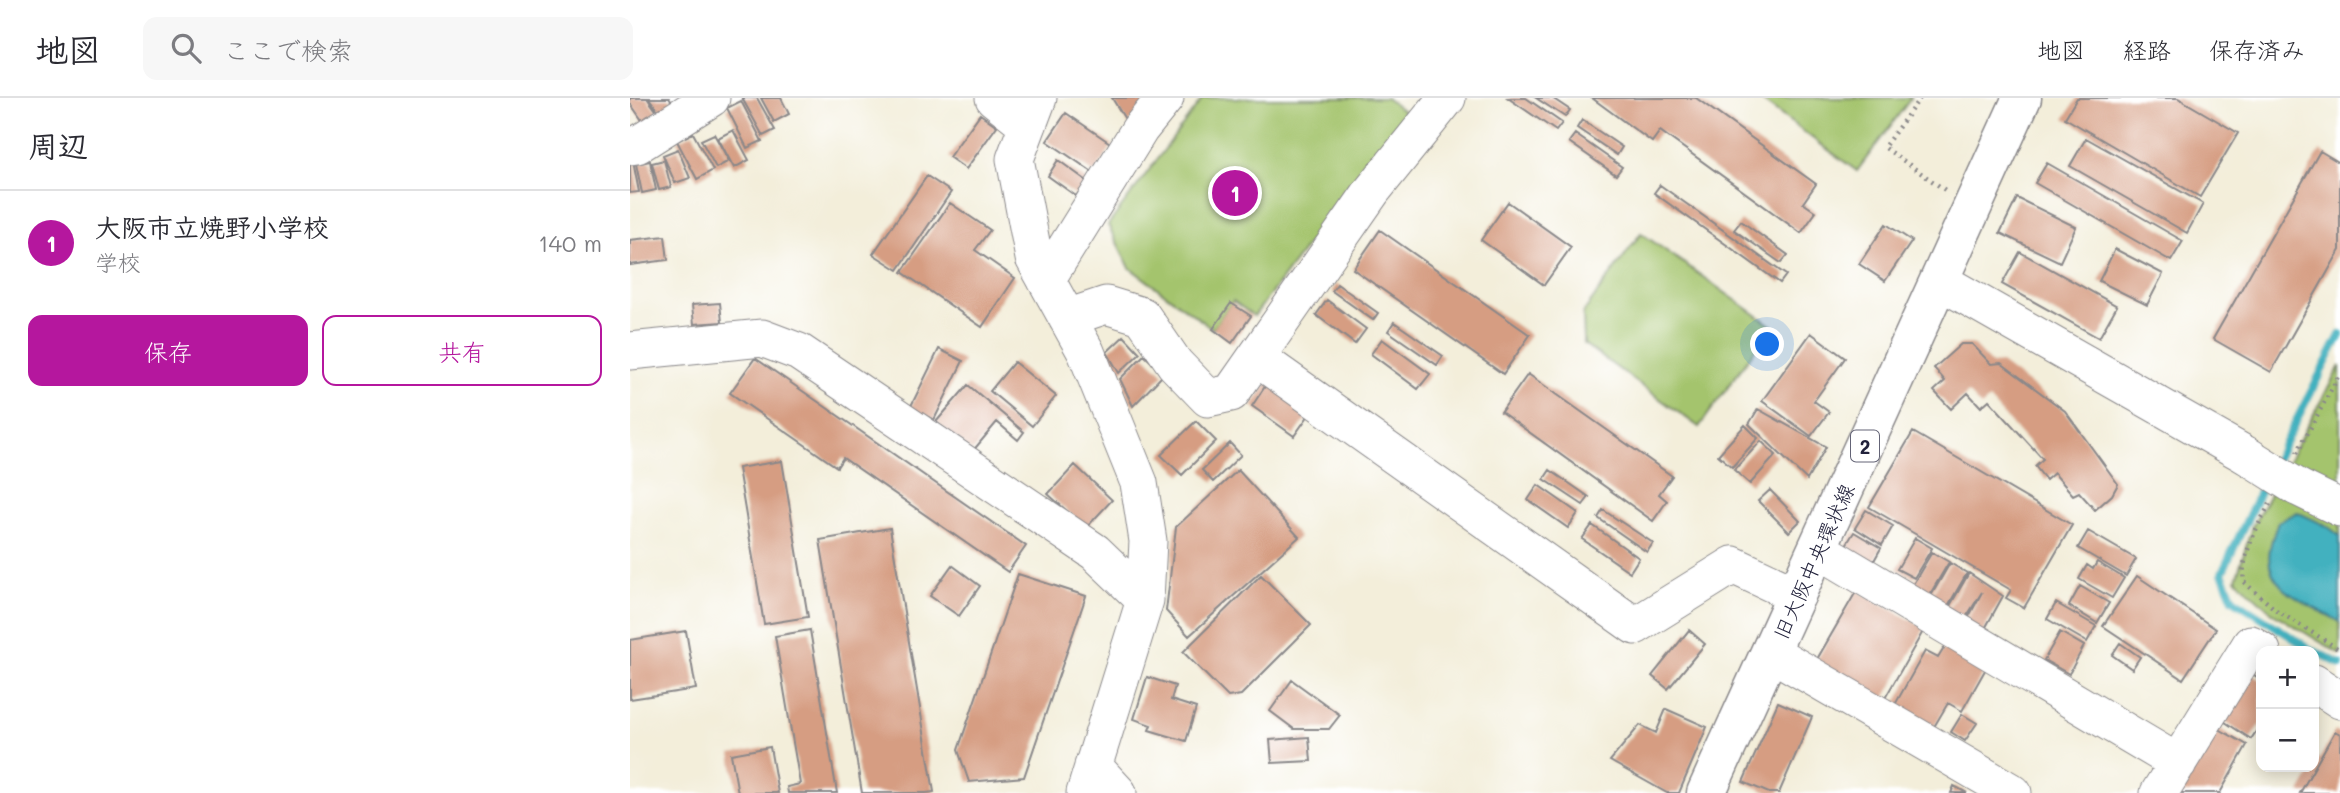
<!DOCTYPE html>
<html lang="ja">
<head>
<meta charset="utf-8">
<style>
  :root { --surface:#fff; --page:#f7f7f7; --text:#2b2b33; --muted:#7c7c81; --line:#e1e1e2; --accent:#b5179e }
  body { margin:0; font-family:Mali,"Klee One",sans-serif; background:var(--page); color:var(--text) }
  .controls { position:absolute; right:21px; bottom:21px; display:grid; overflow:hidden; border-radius:14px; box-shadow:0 4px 18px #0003 }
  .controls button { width:63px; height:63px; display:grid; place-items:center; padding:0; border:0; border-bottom:2px solid var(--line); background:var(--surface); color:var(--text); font:35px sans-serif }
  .you { position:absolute; left:1138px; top:247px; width:24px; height:24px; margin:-18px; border:5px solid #fff; border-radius:50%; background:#1a73e8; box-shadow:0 0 0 10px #1a73e833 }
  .badge { display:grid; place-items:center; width:46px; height:46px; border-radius:50%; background:var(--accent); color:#fff; font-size:23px; font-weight:700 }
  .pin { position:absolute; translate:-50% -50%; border:4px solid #fff; box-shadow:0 2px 7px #0006 }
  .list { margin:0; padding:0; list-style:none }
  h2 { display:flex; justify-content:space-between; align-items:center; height:91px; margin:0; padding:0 28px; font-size:30px }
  h2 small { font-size:23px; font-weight:400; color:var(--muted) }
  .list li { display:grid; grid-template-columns:46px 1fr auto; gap:21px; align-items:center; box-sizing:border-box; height:105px; padding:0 28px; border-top:2px solid var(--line) }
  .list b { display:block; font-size:26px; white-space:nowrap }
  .list p { margin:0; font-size:23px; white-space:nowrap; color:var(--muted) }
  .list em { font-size:23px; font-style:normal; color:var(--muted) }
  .actions { display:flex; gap:14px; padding:21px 28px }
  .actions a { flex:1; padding:16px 0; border:2px solid var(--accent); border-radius:14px; text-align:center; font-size:24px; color:var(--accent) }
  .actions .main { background:var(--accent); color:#fff }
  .icon { flex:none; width:38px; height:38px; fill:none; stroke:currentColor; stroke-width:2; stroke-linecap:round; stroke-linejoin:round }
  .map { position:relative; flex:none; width:1710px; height:695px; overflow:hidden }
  header { display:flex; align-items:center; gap:42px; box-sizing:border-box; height:98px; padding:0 35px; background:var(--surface); border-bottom:2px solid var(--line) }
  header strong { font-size:33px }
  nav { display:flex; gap:38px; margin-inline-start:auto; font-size:24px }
  .search { width:490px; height:63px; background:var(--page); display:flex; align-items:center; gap:18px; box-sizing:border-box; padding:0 24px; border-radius:14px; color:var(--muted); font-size:26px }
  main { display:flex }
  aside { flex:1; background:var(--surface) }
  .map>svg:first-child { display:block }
  .green { fill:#a4c46d; stroke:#637354; stroke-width:2 }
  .water { fill:#43b1bf; stroke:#326a7d; stroke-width:2 }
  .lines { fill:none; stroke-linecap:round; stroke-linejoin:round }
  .stream { stroke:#43b1bf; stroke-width:8 }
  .building { fill:#d69d82 }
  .minor-casing { stroke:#8a888a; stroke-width:39 }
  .major-casing { stroke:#8a888a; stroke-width:41 }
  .path { stroke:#8a888a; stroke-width:4.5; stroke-dasharray:2 5; stroke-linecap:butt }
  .minor { stroke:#fff; stroke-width:37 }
  .major { stroke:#fff; stroke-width:38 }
  .minor-bridge-casing { stroke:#8a888a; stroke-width:39; stroke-linecap:butt }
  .minor-bridge { stroke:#fff; stroke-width:37 }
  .labels { text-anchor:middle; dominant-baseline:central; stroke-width:7; stroke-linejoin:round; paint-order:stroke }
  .shield { fill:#fff; stroke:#646476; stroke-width:2 }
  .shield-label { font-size:19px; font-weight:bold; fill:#22223b }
  .street-label { font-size:21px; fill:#22223b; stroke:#fff }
</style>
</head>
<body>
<header>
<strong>地図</strong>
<div class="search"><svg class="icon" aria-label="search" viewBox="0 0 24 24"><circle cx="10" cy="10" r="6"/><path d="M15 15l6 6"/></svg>ここで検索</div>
<nav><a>地図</a><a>経路</a><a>保存済み</a></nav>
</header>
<main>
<aside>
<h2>周辺<small></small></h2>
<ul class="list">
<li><span class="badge">1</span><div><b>大阪市立焼野小学校</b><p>学校</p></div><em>140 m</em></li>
</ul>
<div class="actions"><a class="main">保存</a><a>共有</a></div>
</aside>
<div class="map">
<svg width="1710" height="695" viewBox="0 0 1710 695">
  <rect width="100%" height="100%" fill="#fff"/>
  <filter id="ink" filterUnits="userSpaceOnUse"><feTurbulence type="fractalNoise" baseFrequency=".0143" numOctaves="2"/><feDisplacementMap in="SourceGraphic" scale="14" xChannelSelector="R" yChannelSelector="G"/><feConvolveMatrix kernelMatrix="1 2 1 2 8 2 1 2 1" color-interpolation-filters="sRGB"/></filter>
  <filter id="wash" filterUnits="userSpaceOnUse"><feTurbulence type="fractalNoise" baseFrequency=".00686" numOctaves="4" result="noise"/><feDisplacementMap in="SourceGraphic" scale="28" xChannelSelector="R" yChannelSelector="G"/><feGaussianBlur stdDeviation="1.57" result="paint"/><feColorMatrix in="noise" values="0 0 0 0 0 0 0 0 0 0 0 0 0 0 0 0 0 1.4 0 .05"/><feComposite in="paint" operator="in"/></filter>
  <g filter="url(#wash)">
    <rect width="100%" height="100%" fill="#f3eeda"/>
    <!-- green -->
    <path class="green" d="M573,0H756L776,15L624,218L603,203L583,231L500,170L478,127Z
      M1128,0H1281L1227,73Z
      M1011,135L1142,228L1069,329L954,246L953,215Z
      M1710,268V556L1643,515L1606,481L1622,429Z"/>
    <!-- water -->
    <path class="water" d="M1667,414L1697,428L1710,438V524C1681,506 1632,493 1640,451C1641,442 1645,433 1648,424Z"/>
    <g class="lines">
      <!-- stream -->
      <path class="stream" d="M1645,364L1710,237
        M1636,381L1592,475L1603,501L1683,553
        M1684,553L1710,566"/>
    </g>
    <g id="blocks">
      <!-- building -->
      <path class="building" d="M0,0H17L28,15L14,25L0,5Z
        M19,0H39L44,7L31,16Z
        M112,0H127L145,32L133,38Z
        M131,0H151L159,16L144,24Z
        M482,0H511L516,4L498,26Z
        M878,0H896L932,25L926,33Z
        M906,0H922L940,12L935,19Z
        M962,0H1066L1186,86L1173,105L1186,114L1171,135L1030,33L1022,44Z
        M1447,0H1548L1608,35L1570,99L1435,20Z
        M111,3L132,43L117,50L97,10Z
        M436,15L483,47L464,75L417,43Z
        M350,16L367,28L336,71L319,59Z
        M952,22L992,49L987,57L947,30Z
        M103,32L119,62L104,70L88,40Z
        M63,35L83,72L67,81L47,43Z
        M84,36L99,63L86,70L71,42Z
        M945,36L992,69L986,77L939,44Z
        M1456,40L1573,106L1557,135L1440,68Z
        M48,51L60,80L45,85L33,57Z
        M1690,53L1710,65V152L1641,274L1583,241Z
        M34,62L41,89L29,92L22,65Z
        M428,62L457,83L446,98L418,78Z
        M0,63H3L9,94L0,95Z
        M20,63L26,92L12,95L6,66Z
        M1417,65L1553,143L1541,163L1405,85Z
        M297,78L321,94L268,172L243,156Z
        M1030,87L1156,177L1150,185L1024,95Z
        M1387,100L1446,129L1430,164L1370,135Z
        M878,104L941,149L914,187L851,142Z
        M320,105L360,132L345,152L385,180L352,229L272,174Z
        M1111,123L1158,157L1151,165L1104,132Z
        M1256,126L1282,143L1255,183L1229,166Z
        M750,132L900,237L873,276L723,171Z
        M35,138L38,162L0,167V142Z
        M1485,151L1533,176L1517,207L1469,183Z
        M1390,154L1487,208L1469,240L1372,186Z
        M707,186L748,215L743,222L702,193Z
        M697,202L736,231L725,246L686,217Z
        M90,205L92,224L64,226L62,207Z
        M601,205L621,218L602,245L583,231Z
        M764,224L813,258L807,267L758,233Z
        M1181,235L1215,260L1184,303L1199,314L1181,338L1132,303Z
        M494,238L510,255L489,275L477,254Z
        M752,241L800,276L788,291L741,256Z
        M1331,246H1342L1361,266L1371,265L1435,313L1488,386L1482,397L1465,412L1449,394L1443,397L1424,375L1416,382L1405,368L1413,361L1359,302L1351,309L1338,295L1321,311L1304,293L1315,283L1304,270Z
        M309,251L333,263L304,322L280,310Z
        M514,257L534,276L503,308L490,281Z
        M125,260L396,448L378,474L213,360L207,369L100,295Z
        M384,264L426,298L402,328L360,293Z
        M898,276L1042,378L1029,396L1037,403L1023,423L871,314Z
        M638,284L681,314L664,338L622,308Z
        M338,287L394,334L388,342L367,324L342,354L306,324Z
        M1128,311L1196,349L1177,382L1119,326Z
        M566,323L586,343L552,377L531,357Z
        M1115,327L1128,340L1102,369L1088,357Z
        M1283,334L1442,427L1394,510L1376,500L1381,492L1239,409Z
        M1131,343L1146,357L1120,386L1104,372Z
        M600,345L611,357L583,384L572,372Z
        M152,363L178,519L134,526L108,370Z
        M445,367L482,402L456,430L418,396Z
        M608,372L669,439L559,538L536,513L546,429Z
        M920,372L959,399L953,407L914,381Z
        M908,387L948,415L938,430L898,402Z
        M1140,392L1170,423L1159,434L1128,403Z
        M973,412L1023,445L1017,454L968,420Z
        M1236,412L1263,428L1252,447L1225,430Z
        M962,427L1009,460L1000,474L952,441Z
        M260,430L304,694L296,695H232L190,442Z
        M1458,433L1506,461L1496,478L1448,450Z
        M1224,434L1251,450L1241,468L1216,447Z
        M1285,440L1302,450L1284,480L1267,471Z
        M1302,454L1319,464L1296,503L1279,493Z
        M1467,464L1494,480L1482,500L1449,481L1457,467L1463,471Z
        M1320,465L1337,475L1315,513L1298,503Z
        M322,467L350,488L329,518L300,498Z
        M1339,475L1373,498L1352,536L1335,526L1352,494L1335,521L1318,511Z
        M388,476L456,498L394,679L339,684L328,652Z
        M631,477L681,527L611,597L598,599L553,554Z
        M1507,478L1586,531L1553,581L1473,528Z
        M1450,488L1479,505L1467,525L1439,508Z
        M1227,492L1295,530L1254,602L1186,563Z
        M1426,505L1466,528L1457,544L1417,521Z
        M180,532L207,695H158L157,689L170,686L145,538Z
        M1059,532L1075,546L1038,591L1022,578Z
        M56,533L66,591L0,601V542Z
        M1430,534L1454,548L1439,576L1414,562Z
        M1319,542L1359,565L1332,613L1318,605L1301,634L1262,612L1295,553L1308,560Z
        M1490,545L1510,559L1502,571L1482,557Z
        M1620,574L1631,582V626L1621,641L1589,620Z
        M517,579L545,588L541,602L566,610L556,643L519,632L521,627L504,621Z
        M662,582L710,617L699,631H664L640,613Z
        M1148,604L1182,619L1149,695H1139L1113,684Z
        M1036,611L1077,629L1049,695H1037L980,663L1010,627L1026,635Z
        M1332,616L1347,625L1335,643L1321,634Z
        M1582,627L1617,647L1590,695H1544Z
        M1705,633L1710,636V695H1670Z
        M679,639L681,663L642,665L640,642Z
        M140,649L148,695H108L101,656Z
        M1324,688L1337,695H1321Z"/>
    </g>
  </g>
  <g filter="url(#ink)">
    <use href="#blocks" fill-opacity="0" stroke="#8a888a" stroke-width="2"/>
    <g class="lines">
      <!-- minor casing -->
      <g class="minor-casing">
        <path id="minor" d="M364,0L398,27
          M408,0L385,61L404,160L456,254L509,385L518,443L515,502L455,695
          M0,48L7,47L81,0
          M416,182L510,31L535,0
          M1310,183L1616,357
          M437,220L476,207L512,218L545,266L578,300L601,295L742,93L817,0
          M0,253L132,240L169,254L465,454L515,502
          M627,260L1005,528L1103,467L1167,497
          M1667,389L1710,410
          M1188,451L1548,665
          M1142,555L1383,695
          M1684,585L1710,602
          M463,668L488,695
          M1529,695L1621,546L1632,553"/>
      </g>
      <!-- major casing -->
      <g class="major-casing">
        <path id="major" d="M1076,695L1392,0"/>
      </g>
      <!-- path -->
      <path class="path" d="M1290,0L1254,49L1315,92
        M1667,355L1710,275
        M1640,406C1628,426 1610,460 1614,484L1646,512L1710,552"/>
      <!-- minor -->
      <use href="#minor" class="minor"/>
      <!-- major -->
      <use href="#major" class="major"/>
      <!-- minor-bridge casing -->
      <g class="minor-bridge-casing">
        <path id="minor-bridge" d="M1616,357L1667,389"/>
      </g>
      <!-- minor-bridge -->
      <use href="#minor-bridge" class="minor-bridge"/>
    </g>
  </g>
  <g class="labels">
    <!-- shield labels -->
    <rect class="shield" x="1221" y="332.5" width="28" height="31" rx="5"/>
    <g class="shield-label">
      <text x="1235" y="348">2</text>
    </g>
    <!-- street labels -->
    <g class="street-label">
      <text transform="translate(1183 463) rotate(-66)">旧大阪中央環状線</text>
    </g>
  </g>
</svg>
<div class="controls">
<button>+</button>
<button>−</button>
</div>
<div class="you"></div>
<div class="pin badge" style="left:605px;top:95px">1</div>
</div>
</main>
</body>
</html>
